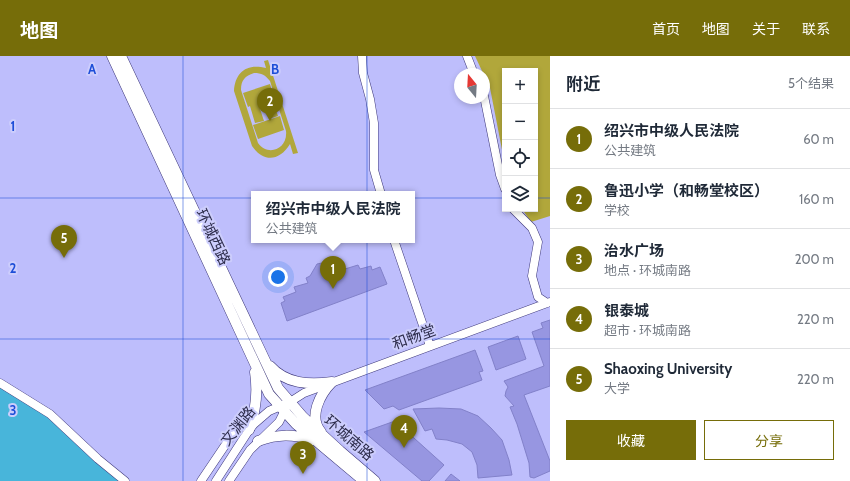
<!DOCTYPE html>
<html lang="zh">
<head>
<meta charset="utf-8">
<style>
  :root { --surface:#fff; --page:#f2f2f3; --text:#1f2937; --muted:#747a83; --line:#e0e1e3; --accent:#766d09 }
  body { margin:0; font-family:Cabin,"Noto Sans SC",sans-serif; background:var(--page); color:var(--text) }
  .controls { position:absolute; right:12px; top:12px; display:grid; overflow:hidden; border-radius:0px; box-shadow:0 2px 6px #0003 }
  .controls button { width:36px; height:36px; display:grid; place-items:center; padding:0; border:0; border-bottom:1px solid var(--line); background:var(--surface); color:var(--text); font:20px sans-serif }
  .compass { position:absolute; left:454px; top:12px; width:36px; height:36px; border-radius:50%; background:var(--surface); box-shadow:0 2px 6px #0003; rotate:342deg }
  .you { position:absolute; left:278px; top:221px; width:14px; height:14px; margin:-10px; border:3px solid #fff; border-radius:50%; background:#1a73e8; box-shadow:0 0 0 6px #1a73e833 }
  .badge { display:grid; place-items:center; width:26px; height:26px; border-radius:50%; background:var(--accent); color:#fff; font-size:13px; font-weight:700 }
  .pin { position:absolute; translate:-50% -33px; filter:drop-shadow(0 1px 2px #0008) }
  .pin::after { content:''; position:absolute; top:21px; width:14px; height:12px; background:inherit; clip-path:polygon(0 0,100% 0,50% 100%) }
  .popup { position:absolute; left:251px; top:135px; width:164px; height:52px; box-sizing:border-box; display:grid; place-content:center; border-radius:0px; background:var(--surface); filter:drop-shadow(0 1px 3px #0005); font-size:13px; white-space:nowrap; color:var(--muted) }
  .popup b { font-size:15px; color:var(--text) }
  .popup::after { content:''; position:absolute; left:50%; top:100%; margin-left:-8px; border:8px solid transparent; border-top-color:var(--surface) }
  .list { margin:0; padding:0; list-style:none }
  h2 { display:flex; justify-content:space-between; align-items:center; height:52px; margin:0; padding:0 16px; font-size:17px }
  h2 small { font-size:13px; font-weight:400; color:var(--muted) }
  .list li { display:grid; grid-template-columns:26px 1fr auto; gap:12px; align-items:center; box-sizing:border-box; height:60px; padding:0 16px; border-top:1px solid var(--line) }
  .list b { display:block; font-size:15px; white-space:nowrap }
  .list p { margin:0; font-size:13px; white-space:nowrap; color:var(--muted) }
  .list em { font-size:13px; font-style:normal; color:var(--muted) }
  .actions { display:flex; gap:8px; padding:12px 16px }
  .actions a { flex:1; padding:9px 0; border:1px solid var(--accent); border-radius:0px; text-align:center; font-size:14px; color:var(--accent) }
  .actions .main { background:var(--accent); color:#fff }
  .icon { flex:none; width:22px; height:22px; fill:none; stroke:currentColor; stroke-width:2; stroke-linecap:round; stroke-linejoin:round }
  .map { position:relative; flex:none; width:550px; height:425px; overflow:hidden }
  header { display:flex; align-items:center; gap:24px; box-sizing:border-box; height:56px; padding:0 20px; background:var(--accent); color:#fff }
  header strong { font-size:19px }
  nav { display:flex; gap:22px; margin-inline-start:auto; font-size:14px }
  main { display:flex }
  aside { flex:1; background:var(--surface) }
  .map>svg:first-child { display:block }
  .green { fill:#b1a73b; fill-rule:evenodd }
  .water { fill:#48b5da }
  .building { fill:#9796e1; stroke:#8281c9 }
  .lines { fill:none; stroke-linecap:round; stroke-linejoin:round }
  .minor-casing { stroke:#3e387a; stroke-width:9 }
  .major-casing { stroke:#3e387a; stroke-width:11 }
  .minor { stroke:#fff; stroke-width:8 }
  .major { stroke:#fff; stroke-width:10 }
  .grid { fill:none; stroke:#1d4ed8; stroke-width:1; stroke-opacity:0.55 }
  .labels { text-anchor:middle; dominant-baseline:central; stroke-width:4; stroke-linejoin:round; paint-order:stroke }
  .street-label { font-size:15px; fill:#2d2c4b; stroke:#cccdfc }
  .grid-label { font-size:13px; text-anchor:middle; font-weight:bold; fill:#1d4ed8; stroke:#cccdfc; stroke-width:4; stroke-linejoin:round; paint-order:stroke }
</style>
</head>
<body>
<header>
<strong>地图</strong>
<nav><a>首页</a><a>地图</a><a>关于</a><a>联系</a></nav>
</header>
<main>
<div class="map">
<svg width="550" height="425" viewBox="0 0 550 425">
  <rect width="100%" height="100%" fill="#bebefc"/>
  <!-- green -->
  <path class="green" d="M475,0H550V160L531,166L522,153H535V15H505V109L490,32Z
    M268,4L298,97L293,98L290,88C279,106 263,106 252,90L234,35C235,16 247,7 266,12L264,5ZM254,17C262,17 265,19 270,25L286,75C288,93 268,101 258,87L241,34C241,24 245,20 254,17Z
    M270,28L274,42L272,43L278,60L269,63L264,46L258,47L264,65L255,67L250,50L248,51L243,37Z
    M280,60L284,74L258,83L253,69Z"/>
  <!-- water -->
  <path class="water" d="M0,329L47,358L119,425H0Z"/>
  <!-- building -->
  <path class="building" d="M327,206L334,207L338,209L342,208L345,213L358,209L360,213L371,210L372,214L380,211L387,228L287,265L281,247L285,245L283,241L296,236L294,231L308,227L306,222L310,220L317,208Z
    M550,264V330L524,339L550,405V415L534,422L530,421L529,407L517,368L510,351L514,350L505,340L506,335L508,331L504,325L544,310L532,276L543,272L541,267Z
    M518,280L526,303L496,314L488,291Z
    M475,294L483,315L479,316L482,324L399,354L393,350L384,353L365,334Z
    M439,352L461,353L478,360L491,372L502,384L509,404L512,419L478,422L477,409L472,396L462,388L447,384L436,383L432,373L425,375L413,353Z
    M395,365L444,409L429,425H422L364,376Z
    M451,418L460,425H445Z"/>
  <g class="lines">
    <!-- minor casing -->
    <g class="minor-casing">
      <path id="minor" d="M362,0L363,17L370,43L374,67V114L381,138
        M467,0L474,18
        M484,40L500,119L505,133
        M513,153L532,172L538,186L532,220L538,241L547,247
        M394,184L430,290
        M0,327L50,358L98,403L125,425
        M201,425L234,376L237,370L241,368L249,374
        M216,425L249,374L254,368L269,355L290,346L304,337L550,246
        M229,425L250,394L279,366L287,350"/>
    </g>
    <!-- major casing -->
    <g class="major-casing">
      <path id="major" d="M112,0L269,338L296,368L364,425
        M121,0L278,332L303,361L340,395L375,425
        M270,310C286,328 309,329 332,326
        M249,374C256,355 258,336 255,316
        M321,376C308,361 320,338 332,326
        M258,385C278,378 292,378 313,384"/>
    </g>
    <!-- minor -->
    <use href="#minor" class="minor"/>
    <!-- major -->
    <use href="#major" class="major"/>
  </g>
  <!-- grid -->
  <path class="grid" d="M183,0V425M367,0V425M0,142H505M535,142H550M0,283H550"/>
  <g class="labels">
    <!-- street labels -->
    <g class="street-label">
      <text transform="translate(213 181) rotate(65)">环城西路</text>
      <text transform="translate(414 281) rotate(-20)">和畅堂</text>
      <text transform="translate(238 370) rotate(-51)">文渊路</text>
      <text transform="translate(349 382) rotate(41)">环城南路</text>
    </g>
  </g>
  <g class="grid-label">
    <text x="92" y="18">A</text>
    <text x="275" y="18">B</text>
    <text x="13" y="75">1</text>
    <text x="13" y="217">2</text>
    <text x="13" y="359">3</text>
  </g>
</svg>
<div class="controls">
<button>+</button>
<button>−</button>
<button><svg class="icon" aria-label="locate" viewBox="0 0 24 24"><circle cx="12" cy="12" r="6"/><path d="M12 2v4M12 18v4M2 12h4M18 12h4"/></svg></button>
<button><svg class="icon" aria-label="layers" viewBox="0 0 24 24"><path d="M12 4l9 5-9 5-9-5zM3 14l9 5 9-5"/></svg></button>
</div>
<svg class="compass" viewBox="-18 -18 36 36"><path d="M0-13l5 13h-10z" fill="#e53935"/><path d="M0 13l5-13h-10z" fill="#747a83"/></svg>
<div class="you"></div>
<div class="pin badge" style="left:333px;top:233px">1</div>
<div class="popup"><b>绍兴市中级人民法院</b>公共建筑</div>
<div class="pin badge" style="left:270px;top:65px">2</div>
<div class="pin badge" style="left:303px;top:418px">3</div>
<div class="pin badge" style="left:404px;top:392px">4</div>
<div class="pin badge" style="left:64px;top:202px">5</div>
</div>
<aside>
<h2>附近<small>5个结果</small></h2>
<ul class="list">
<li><span class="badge">1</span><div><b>绍兴市中级人民法院</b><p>公共建筑</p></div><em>60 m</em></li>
<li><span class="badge">2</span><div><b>鲁迅小学（和畅堂校区）</b><p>学校</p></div><em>160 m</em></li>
<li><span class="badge">3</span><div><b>治水广场</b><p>地点 · 环城南路</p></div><em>200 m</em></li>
<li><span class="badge">4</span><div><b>银泰城</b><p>超市 · 环城南路</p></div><em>220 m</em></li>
<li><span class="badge">5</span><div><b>Shaoxing University</b><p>大学</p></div><em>220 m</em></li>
</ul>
<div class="actions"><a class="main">收藏</a><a>分享</a></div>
</aside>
</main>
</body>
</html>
